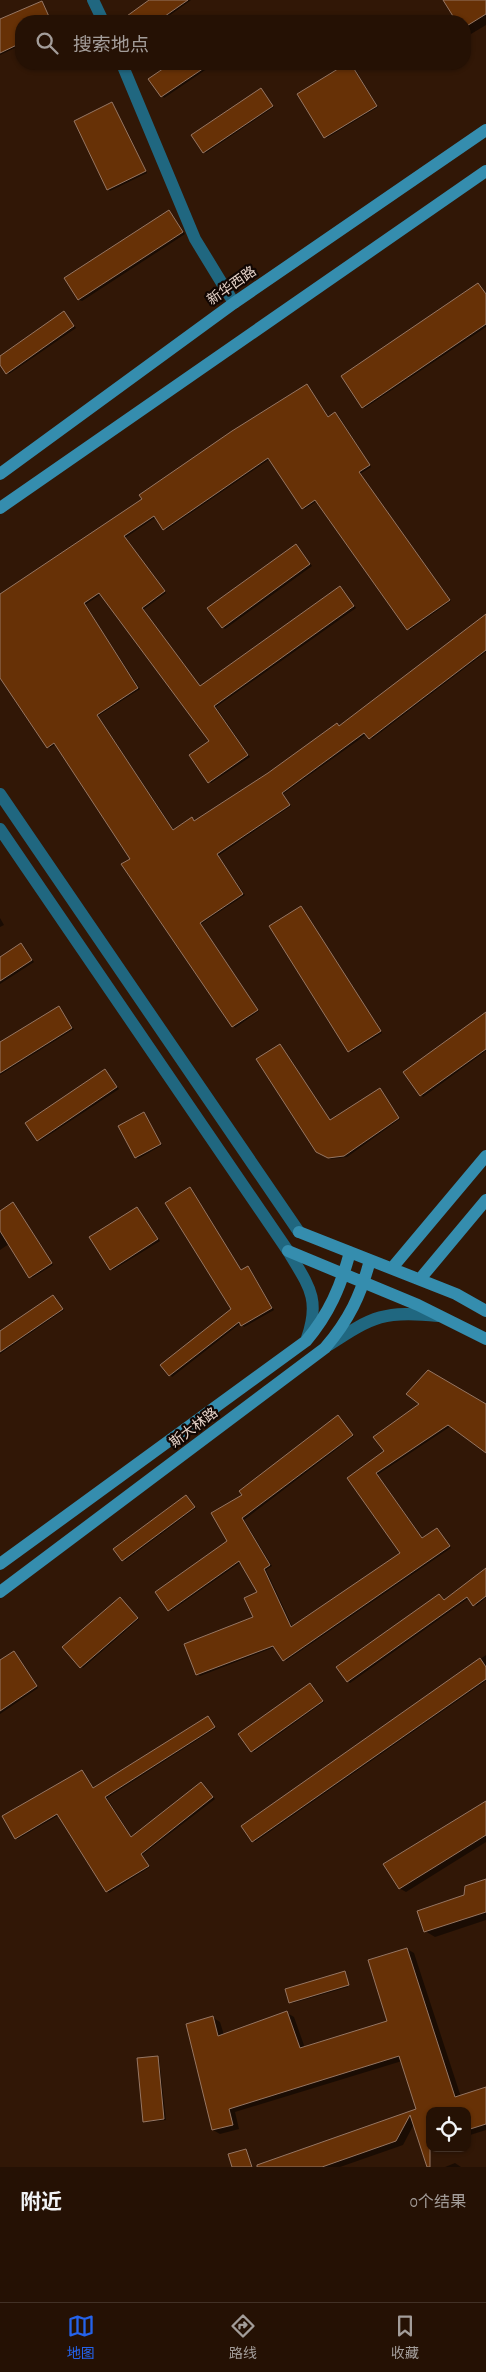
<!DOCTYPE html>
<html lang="zh">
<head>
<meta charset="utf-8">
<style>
  :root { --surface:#251104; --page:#311f13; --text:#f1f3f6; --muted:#a39d9a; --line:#423126; --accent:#2563eb }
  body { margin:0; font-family:"Alegreya Sans","Noto Sans SC",sans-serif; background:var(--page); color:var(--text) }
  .controls { position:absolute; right:15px; bottom:15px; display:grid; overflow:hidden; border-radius:10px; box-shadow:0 1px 4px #0004 }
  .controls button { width:45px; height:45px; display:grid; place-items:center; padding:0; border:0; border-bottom:1px solid var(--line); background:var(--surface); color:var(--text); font:25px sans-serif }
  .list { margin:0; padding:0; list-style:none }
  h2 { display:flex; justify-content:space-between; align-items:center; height:65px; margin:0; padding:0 20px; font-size:21px }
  h2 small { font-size:16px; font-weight:400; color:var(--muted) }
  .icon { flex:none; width:28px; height:28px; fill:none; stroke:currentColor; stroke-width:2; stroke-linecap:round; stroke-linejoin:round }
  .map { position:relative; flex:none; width:486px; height:2167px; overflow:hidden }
  .search { position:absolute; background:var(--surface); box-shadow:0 1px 4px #0004; left:15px; right:15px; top:15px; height:55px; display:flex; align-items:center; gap:12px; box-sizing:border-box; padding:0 18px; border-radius:20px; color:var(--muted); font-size:19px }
  .sheet { height:135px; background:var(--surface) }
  nav { display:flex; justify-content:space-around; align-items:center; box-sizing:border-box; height:70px; border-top:1px solid var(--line); background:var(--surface); font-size:14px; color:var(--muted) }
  nav a { display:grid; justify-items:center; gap:2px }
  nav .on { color:var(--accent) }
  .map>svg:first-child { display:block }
  .shadow { fill:#0007 }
  .building { fill:#673106; stroke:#967663 }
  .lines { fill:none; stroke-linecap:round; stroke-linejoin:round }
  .minor { stroke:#206780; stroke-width:12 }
  .tertiary { stroke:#206780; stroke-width:12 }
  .secondary { stroke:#358dae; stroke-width:12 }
  .labels { text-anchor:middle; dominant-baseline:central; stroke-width:4.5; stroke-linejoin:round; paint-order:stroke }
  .street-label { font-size:14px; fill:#e5d2c8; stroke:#110602 }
</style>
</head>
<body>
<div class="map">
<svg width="486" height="2167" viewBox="0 0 486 2167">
  <rect width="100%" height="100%" fill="#311706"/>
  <!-- shadow -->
  <path class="shadow" d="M151,0H191L162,21H122Z
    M444,0H486V25L471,34L465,30V21H457Z
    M42,2L52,21H21V45L0,55V21Z
    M172,64H214L164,98L150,79Z
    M348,64H352L378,107L327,138L299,94Z
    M261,90L274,107L206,153L204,152Z
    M112,104L147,173L110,191L108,189Z
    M169,211L185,234L82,301L79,300L65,278Z
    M479,285L486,294V327L365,408L363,407Z
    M64,313L76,328L9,374L7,373L0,363V358Z
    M307,385L329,418L335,414L338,415L371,467L360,474L451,601L410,630L408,629L317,501L305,509L302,508L270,459L166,530L156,517L125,538L166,593L143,610L201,687L340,588L356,608L216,707L250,757L211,783L209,782L211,742L101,594L85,605L140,689L98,716L174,830L192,818L195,822L269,774L337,725L340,726L486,616V652L372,739L367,734L283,794L291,806L218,856L245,895L201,924L259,1011L235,1028L176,941L131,859L56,744L50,748L47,747L0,677V595L144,499Z
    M298,547L312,566L225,629L222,627Z
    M301,907L382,1033L351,1052L349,1051Z
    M0,918L4,925L0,927Z
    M21,945L34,962L0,984V958Z
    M59,1008L74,1029L0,1075V1044Z
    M486,1014V1051L423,1097L421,1095L404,1072Z
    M105,1070L119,1089L40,1141L38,1140Z
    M380,1089L400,1119L347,1157L331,1159L317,1151L330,1121Z
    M144,1114L162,1145L138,1159L136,1157Z
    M190,1189L242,1271L248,1268L250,1269L274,1310L244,1327L241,1323L172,1377L162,1365L233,1309Z
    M13,1204L53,1265L32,1278L9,1244L0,1250V1212Z
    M137,1208L160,1241L113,1270L111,1269Z
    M53,1296L64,1310L0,1354V1333Z
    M486,1405V1452L451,1426L377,1475L423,1538L437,1529L451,1548L286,1661L275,1647L200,1676L197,1674L254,1617L259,1592L241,1562L171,1611L169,1610L228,1541L243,1495L338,1417L354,1436L244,1520L272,1566L266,1570L293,1628L402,1553L348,1478L386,1451Z
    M186,1496L196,1508L125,1561L122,1560Z
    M486,1569V1598L476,1606L469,1598L350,1683L348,1682L440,1596L445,1601Z
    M122,1600L139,1619L83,1668L81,1667Z
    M16,1654L38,1688L0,1714V1662Z
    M486,1655V1681L255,1842L253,1841L242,1826Z
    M310,1684L324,1702L254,1752L252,1751Z
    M208,1717L216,1728L107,1798L132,1838L201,1784L215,1799L142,1855L150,1867L109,1893L59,1815L18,1839L16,1838L82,1771L94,1789Z
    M486,1803V1842L406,1892L399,1888Z
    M486,1881V1920L435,1937L425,1931Z
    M407,1949L414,1953L461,2097L486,2088V2130L467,2136V2111H430V2148H432L429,2149L414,2124L403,2145L340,2167H281L417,2110L402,2061L235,2112L239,2129L220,2134L213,2130L212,2017L220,2022L224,2035L287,2013L294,2017L305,2048L389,2022Z
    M344,1973L348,1987L293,2003L290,2002Z
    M157,2057L159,2058L166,2120L147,2122L145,2121Z
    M246,2150L253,2167H234L230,2155Z
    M455,2163L461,2167H445Z"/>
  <!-- building -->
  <path class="building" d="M149,0H188L158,21H120Z
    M443,0H486V14L465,27V21H456Z
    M42,1L51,21H21V43L0,53V19Z
    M170,64H210L161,97L148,79Z
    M346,64H351L377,106L324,138L297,94Z
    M261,88L273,106L203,153L191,135Z
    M112,102L146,171L107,190L74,121Z
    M169,210L183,232L78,300L64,278Z
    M478,283L486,294V324L362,408L341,376Z
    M64,311L74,326L6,374L0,365V356Z
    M307,384L328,417L335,412L370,465L359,472L450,600L407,630L315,500L302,509L268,458L163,530L154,516L124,536L165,591L142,608L200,686L340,586L354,606L214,706L248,755L208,783L189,755L209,741L99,593L84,603L138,688L97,715L173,830L192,817L194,821L268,773L337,723L339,726L486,614V650L369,739L364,733L282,793L290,805L217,854L243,894L200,923L258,1010L232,1027L121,864L130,859L54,743L47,748L0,678V594L142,499L139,495L232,431Z
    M296,544L310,564L222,628L207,608Z
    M301,906L381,1031L348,1052L269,926Z
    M21,943L32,960L0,981V957Z
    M59,1006L72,1028L0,1073V1042Z
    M486,1012V1049L420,1096L403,1072Z
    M280,1044L330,1120L380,1088L399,1118L344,1156L328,1158L316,1152L256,1059Z
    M105,1069L117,1087L37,1141L25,1123Z
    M144,1112L161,1144L135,1158L118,1126Z
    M190,1187L241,1270L248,1266L272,1308L241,1326L239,1322L169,1376L160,1365L231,1309L165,1203Z
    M13,1202L52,1263L29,1278L0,1231V1211Z
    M137,1207L158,1239L110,1270L89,1237Z
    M53,1295L63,1309L0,1352V1331Z
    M428,1370L486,1404V1453L448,1425L376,1473L422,1538L437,1528L450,1546L283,1661L273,1646L196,1675L184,1644L253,1617L244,1598L257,1592L239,1561L168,1611L155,1592L227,1541L211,1513L242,1495L239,1491L338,1415L353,1435L242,1518L270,1565L264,1569L291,1627L400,1553L347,1478L384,1451L373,1437L419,1404L406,1394Z
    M186,1495L195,1507L122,1561L113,1549Z
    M486,1568V1596L473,1606L467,1597L347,1682L336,1667L439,1594L444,1600Z
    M120,1597L138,1618L80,1668L62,1647Z
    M14,1651L37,1686L0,1711V1660Z
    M480,1658L486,1667V1679L252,1842L241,1826Z
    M310,1683L323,1701L251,1752L238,1734Z
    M208,1716L215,1727L105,1797L131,1837L201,1782L213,1797L141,1854L149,1866L106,1892L57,1814L15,1839L2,1816L82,1770L93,1788Z
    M486,1801V1835L399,1889L383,1864Z
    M486,1879V1912L424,1932L417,1911L464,1895L465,1886Z
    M407,1948L455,2097L486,2087V2124L467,2130V2111H430V2167H427L410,2115L396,2141L322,2167H257V2165L416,2109L399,2056L229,2109L233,2125L212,2130L186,2024L213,2016L218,2036L287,2011L300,2048L387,2021L368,1960Z
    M345,1971L349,1985L289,2003L285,1989Z
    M158,2056L164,2119L143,2122L137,2058Z
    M246,2149L252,2167H232L228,2154Z"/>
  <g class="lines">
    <!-- minor -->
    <path class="minor" d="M93,0L103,21
      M122,64L195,239L234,303"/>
    <!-- tertiary -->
    <path class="tertiary" d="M0,794L299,1232
      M0,829L288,1251C308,1285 321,1298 307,1338
      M329,1345C373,1316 385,1310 438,1316"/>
    <!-- secondary -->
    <path class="secondary" d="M0,474L234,303L486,130
      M0,508L486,171
      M299,1232L456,1294L486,1311
      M288,1251L418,1305L486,1339
      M392,1268L486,1156
      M420,1279L486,1200
      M0,1564L306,1341C329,1314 341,1286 350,1252
      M0,1592L325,1348C349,1320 361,1295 370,1260"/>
  </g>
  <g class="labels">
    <!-- street labels -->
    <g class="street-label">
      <text transform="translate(232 286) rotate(-35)">新华西路</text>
      <text transform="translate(194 1428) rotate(-37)">斯大林路</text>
    </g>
  </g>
</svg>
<div class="controls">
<button><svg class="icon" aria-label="locate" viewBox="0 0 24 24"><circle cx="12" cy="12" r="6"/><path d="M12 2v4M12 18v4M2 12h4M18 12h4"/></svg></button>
</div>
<div class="search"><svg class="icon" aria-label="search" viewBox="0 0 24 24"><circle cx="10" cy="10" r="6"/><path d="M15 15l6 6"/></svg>搜索地点</div>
</div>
<section class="sheet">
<h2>附近<small>0个结果</small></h2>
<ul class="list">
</ul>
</section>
<nav>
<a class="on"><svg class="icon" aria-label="map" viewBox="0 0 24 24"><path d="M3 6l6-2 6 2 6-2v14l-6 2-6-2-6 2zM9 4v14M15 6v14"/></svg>地图</a>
<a><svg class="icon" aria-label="directions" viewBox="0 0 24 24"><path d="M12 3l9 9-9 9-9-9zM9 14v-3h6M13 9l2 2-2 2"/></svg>路线</a>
<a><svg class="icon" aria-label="saved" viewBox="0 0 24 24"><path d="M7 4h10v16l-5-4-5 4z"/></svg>收藏</a>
</nav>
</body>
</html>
